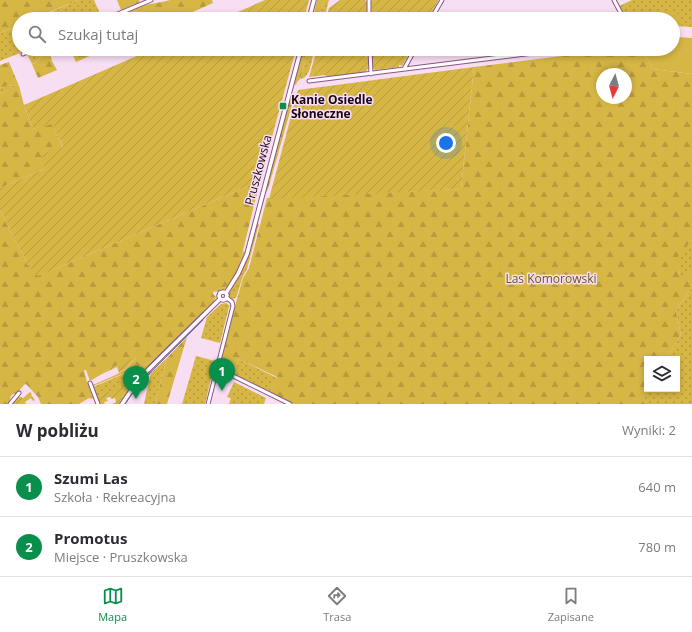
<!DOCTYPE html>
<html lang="pl">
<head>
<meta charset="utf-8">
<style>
  :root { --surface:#fff; --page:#f7f7f7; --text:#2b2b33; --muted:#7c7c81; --line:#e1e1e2; --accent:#088f4c }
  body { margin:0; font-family:"Open Sans",sans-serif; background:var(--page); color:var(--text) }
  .controls { position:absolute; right:12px; bottom:12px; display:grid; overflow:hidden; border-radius:0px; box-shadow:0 2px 6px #0003 }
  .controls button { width:36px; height:36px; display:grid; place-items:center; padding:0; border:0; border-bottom:1px solid var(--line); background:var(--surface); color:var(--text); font:20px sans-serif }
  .compass { position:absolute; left:596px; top:68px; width:36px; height:36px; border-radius:50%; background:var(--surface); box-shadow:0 2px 6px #0003; rotate:186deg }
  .you { position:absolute; left:446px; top:143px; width:14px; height:14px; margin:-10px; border:3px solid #fff; border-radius:50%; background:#1a73e8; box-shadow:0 0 0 6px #1a73e833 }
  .badge { display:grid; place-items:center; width:26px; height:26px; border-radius:50%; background:var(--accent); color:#fff; font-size:13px; font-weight:700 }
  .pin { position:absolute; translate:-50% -33px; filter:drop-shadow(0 1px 2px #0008) }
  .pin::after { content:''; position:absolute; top:21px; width:14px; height:12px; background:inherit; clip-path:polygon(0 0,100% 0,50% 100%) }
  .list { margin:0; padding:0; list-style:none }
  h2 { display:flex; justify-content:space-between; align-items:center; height:52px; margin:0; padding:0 16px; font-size:17px }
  h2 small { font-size:13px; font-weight:400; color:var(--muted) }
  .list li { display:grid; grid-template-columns:26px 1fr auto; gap:12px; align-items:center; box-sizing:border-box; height:60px; padding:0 16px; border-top:1px solid var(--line) }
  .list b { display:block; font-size:15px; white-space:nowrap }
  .list p { margin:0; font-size:13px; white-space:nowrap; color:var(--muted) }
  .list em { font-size:13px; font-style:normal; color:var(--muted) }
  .icon { flex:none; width:22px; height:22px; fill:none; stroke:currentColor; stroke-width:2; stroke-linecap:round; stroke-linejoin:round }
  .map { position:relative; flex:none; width:692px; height:404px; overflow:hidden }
  .search { position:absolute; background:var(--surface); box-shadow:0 2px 6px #0003; left:12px; right:12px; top:12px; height:44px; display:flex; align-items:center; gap:10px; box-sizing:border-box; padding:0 14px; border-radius:22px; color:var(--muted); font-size:15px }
  .sheet { height:172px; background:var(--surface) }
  nav { display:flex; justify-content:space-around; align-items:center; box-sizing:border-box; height:56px; border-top:1px solid var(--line); background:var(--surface); font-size:11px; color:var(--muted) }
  nav a { display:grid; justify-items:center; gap:2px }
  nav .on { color:var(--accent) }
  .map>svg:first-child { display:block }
  .grass { fill:url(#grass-dots) }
  .forest { fill:url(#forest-firs); fill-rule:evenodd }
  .garden { fill:url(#garden-furrows) }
  .pitch { fill:#d6b645 }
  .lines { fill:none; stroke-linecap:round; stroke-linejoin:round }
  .stream { stroke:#6a73b8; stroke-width:1 }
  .minor-casing { stroke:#8c5382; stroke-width:5 }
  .tertiary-casing { stroke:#8c5382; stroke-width:5.5 }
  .minor { stroke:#fff; stroke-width:3 }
  .tertiary { stroke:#fff; stroke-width:3.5 }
  .poi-dot { fill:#088f4c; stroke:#f8def3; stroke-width:1.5 }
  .labels { text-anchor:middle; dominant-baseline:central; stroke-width:3; stroke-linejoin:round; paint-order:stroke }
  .poi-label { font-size:12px; font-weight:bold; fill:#190416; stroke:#f8def3; text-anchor:start }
  .street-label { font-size:12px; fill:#190416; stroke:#f8def3 }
  .park-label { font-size:12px; fill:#67561b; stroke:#f8def3 }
</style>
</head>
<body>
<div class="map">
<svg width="692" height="404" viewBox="0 0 692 404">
  <defs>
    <pattern id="grass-dots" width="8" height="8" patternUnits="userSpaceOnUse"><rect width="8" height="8" fill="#d6b645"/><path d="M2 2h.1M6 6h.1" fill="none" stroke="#b79b3c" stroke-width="1.8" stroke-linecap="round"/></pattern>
    <pattern id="forest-firs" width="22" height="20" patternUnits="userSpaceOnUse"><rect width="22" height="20" fill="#d6b645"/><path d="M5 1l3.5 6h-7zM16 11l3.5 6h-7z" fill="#b79b3c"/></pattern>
    <pattern id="garden-furrows" width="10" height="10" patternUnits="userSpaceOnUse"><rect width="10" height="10" fill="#d6b645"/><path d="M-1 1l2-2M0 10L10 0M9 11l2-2" fill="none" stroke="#b79b3c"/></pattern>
  </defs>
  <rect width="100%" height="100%" fill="#f8def3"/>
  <!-- grass -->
  <path class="grass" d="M78,0H94L102,18L100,19H35Z
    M324,0H329L324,19H318Z
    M632,0H692V27L676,26V14L640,12L639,19H626L619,6Z
    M132,10L139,13L141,15V17L139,19H122L125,16L124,13Z
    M15,27L19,36V49H25V51L0,61V33Z
    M39,49H48L52,60L43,55L36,62L33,64L31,62L27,54Z
    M309,49H314C313,55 311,71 306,76C304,78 303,78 300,79Z
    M8,85L19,86L0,94V88Z
    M257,223L259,224L247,269L243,276L236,298L232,299L229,297C228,289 237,281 240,275C249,259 252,240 257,223Z
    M692,240V404H644V392L647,386V389H677V359H666L681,335L676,311L692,286L680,276L677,256Z
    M243,251L245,252C242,260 233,285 225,289C222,291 217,291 213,292V291L228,286L238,271Z
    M226,303L230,306L229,307L220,343L201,338L207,317L221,304Z
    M171,343L172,344L135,382L120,404H119L123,395L132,383L96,397L93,387L151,362Z
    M196,356L215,361L205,404H182Z
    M167,358L155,404H144L151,373L138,386L137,384L150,370L152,372Z
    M239,359L277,378L270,392L232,374Z
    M234,382L266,398L264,404H229L231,398L227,397Z"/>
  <!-- forest -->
  <path class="forest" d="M0,0H78L33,19H19V25L0,33Z
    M117,0H139L140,2L121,10Z
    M170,0H212L213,3L177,19H139L141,17V15L139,13L132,10C135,8 138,7 141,6C151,3 161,3 170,0Z
    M317,0H324L318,19H311L314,13Z
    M70,49H106L76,62Z
    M302,49H309L300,79L297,82L296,85L293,83Z
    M617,49H643L644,54L653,69L692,74V240L678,257L680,276L691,273L692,286L676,311L681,335L666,359H647V386L644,392V404H294L270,392L277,377L239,359L232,374L221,369L220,366L237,299L243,278L249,268L267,198L461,189L474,67ZM602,74H626V98H602Z
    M44,54L49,56L57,70L38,78L31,62L33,64L35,63Z
    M9,62L19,86L24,105L33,129L52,123L63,148L44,169L0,188V94L18,86L8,85L0,88V65Z
    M292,97L294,98L268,189L265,194L264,189L290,98Z
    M260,181L238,271L228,286L213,291V294L216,297L214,301V302L209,308L151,362L93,386V385C103,380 116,376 126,369C130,365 133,361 137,357L104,371L102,374L90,381L86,370H84L87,382L93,398L92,399L89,398L79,404H41L38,397L27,385L25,384L16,394H13L11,396L9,404H0V210L28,265L52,270Z
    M187,337L167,404H155L167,358Z"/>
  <!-- garden -->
  <path class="garden" d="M265,0H309L304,19H222Z
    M340,0H365L367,2V19H326L329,8Z
    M373,0H438V1L428,19H372L371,1Z
    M153,49H296L260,181L38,276L28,265L0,210V188L44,169L42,154L63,147L52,124L33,129L24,105Z
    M317,49H368V54H366V57L368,56L369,68L365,72L328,77L325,75L309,77Z
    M372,49H412L402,66L399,65V67L375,70L373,68Z
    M474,67L461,189L269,199L298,90Z
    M138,356L125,369L119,373L117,367L102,374L104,371Z
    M131,382L132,383L123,395L119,404H112L116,402L115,398L112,399L110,397L106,398L108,401L104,402L105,404H100L96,397Z
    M30,392L32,394L31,395L35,400L33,401L31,398L25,402L26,404H11L18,396L23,398Z"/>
  <!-- pitch -->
  <path class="pitch" d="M639,12L679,14L678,37L692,38V74L653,69L644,54L643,49H673V19H639Z"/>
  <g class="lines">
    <!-- stream -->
    <path class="stream" d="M133,383L152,362L203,312
      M138,385L203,320
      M126,403L135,389"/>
    <!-- minor casing -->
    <g class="minor-casing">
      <path id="minor" d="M369,0V19
        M614,0L624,19
        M106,19L151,0
        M431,19L442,0
        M370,49L371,74
        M23,54L34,49
        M404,69L415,49
        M309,81L565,49
        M217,369L223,371L290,404
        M90,383L98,404
        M10,404L19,393
        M208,404L233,306L232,302L227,298"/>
    </g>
    <!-- tertiary casing -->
    <g class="tertiary-casing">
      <path id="tertiary" d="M309,19L314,0
        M226,293L238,274L247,254L301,49
        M220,299L223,300L226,299L227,295L226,293
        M220,299L219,296L220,293L223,292L226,293
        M122,404L135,385L144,374L220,299"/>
    </g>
    <!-- minor -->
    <use href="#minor" class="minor"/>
    <!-- tertiary -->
    <use href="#tertiary" class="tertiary"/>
  </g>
  <!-- markers -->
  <rect class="poi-dot" x="279" y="102" width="8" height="8" rx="2"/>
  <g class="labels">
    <!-- poi labels -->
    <g class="poi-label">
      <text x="291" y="99">Kanie Osiedle<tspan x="291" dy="14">Słoneczne</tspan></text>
    </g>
    <!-- street labels -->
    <g class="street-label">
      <text transform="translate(258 170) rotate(-75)">Pruszkowska</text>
    </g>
    <!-- park labels -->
    <g class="park-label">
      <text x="551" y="278">Las Komorowski</text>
    </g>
  </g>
</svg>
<div class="controls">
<button><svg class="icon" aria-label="layers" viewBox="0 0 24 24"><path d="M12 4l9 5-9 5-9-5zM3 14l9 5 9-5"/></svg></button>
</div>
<svg class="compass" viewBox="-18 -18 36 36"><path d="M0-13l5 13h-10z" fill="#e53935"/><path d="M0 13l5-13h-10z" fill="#7c7c81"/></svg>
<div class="you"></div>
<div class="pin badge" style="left:222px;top:391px">1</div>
<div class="pin badge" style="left:136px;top:399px">2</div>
<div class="search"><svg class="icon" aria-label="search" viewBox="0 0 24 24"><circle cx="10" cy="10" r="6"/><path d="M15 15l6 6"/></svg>Szukaj tutaj</div>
</div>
<section class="sheet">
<h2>W pobliżu<small>Wyniki: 2</small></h2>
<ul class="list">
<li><span class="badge">1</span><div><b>Szumi Las</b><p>Szkoła · Rekreacyjna</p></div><em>640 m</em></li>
<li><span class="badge">2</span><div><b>Promotus</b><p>Miejsce · Pruszkowska</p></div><em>780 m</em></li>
</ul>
</section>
<nav>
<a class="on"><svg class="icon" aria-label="map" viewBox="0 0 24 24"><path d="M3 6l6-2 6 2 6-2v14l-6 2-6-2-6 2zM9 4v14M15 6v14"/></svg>Mapa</a>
<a><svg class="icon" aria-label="directions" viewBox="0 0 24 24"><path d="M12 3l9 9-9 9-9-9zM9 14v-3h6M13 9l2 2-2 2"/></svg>Trasa</a>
<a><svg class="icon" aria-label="saved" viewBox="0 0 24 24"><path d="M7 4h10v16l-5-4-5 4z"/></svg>Zapisane</a>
</nav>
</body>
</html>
